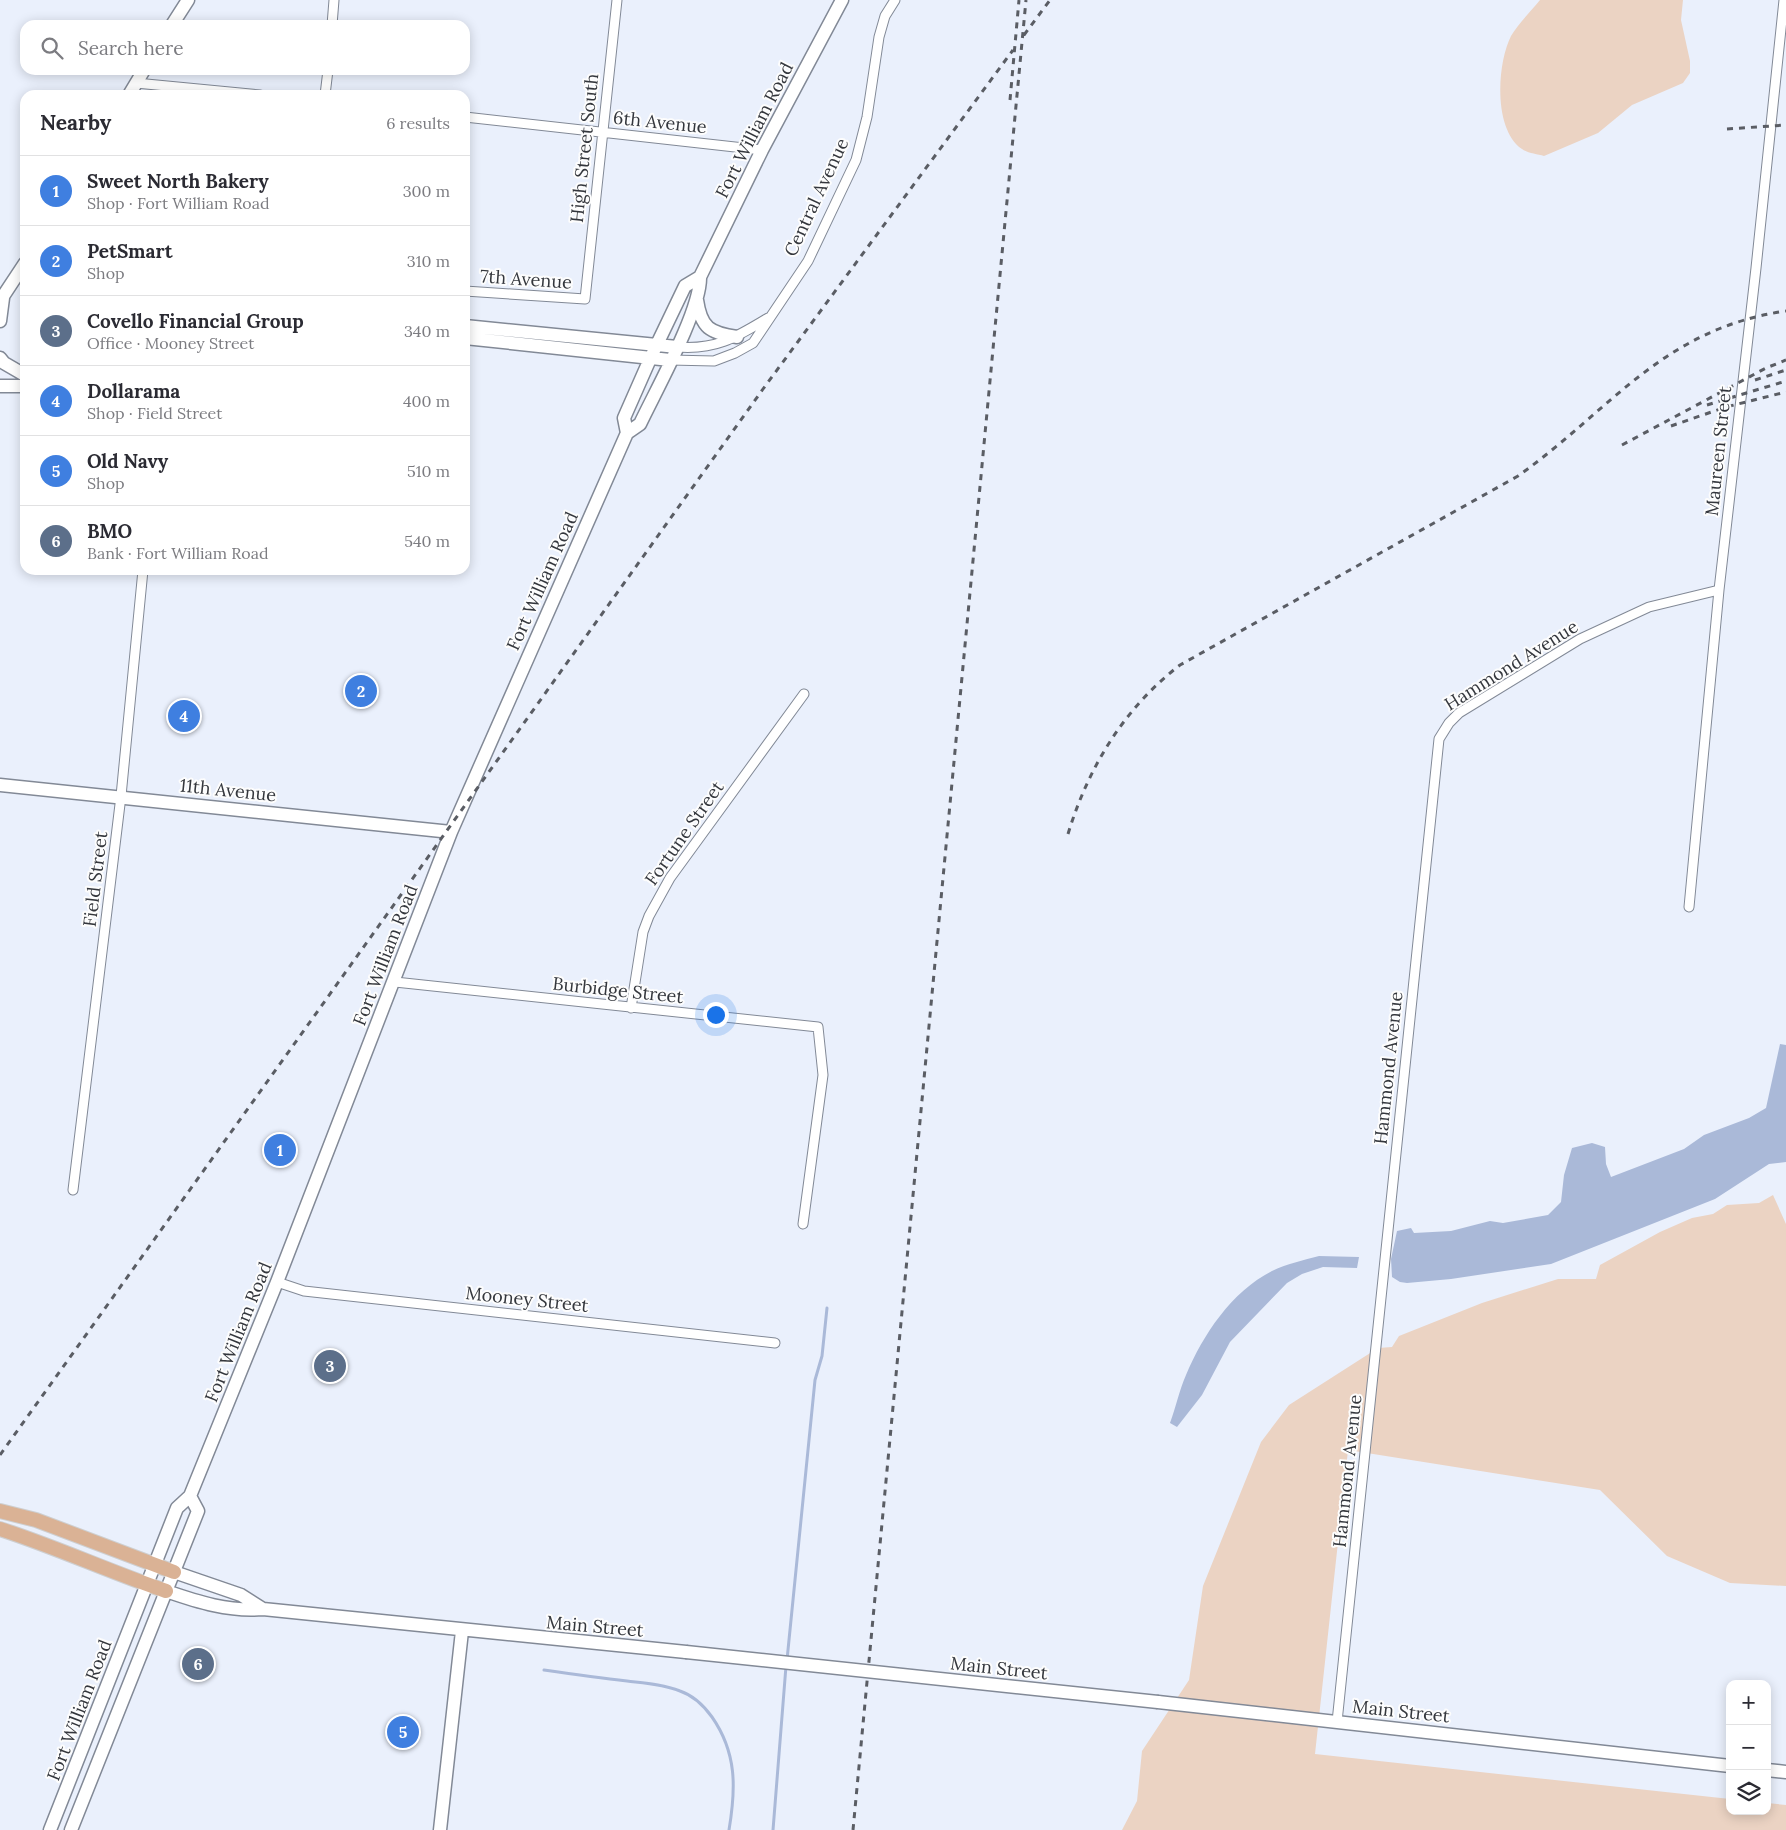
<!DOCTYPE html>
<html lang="en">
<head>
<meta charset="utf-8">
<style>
  :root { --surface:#fff; --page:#f2f2f3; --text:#2b2b33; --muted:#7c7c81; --line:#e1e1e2; --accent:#2563eb }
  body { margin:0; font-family:Lora,serif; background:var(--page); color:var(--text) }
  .controls { position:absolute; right:15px; bottom:15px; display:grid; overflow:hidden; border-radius:10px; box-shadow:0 2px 12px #0003 }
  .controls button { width:45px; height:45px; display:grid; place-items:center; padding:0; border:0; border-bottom:1px solid var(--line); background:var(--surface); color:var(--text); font:25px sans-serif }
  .you { position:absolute; left:715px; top:1014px; width:18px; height:18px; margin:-12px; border:4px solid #fff; border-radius:50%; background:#1a73e8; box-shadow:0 0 0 8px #1a73e833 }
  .badge { display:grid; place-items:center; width:32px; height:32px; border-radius:50%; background:var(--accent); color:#fff; font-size:16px; font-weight:700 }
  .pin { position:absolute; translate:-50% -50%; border:2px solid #fff; box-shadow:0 1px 5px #0006 }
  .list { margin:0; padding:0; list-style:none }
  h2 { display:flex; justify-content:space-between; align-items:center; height:65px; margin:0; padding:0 20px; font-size:21px }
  h2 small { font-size:16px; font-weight:400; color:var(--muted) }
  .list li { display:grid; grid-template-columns:32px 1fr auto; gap:15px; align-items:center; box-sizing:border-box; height:70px; padding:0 20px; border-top:1px solid var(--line) }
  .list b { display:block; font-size:19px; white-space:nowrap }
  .list p { margin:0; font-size:16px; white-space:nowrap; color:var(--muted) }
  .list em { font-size:16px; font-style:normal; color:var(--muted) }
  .icon { flex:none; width:28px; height:28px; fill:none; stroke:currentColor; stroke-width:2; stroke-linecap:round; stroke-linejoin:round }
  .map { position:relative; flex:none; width:1786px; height:1830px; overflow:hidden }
  .search { position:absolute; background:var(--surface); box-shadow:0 2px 12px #0003; left:20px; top:20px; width:450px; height:55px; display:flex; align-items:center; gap:12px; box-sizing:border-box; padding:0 18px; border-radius:15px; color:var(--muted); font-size:19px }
  .panel { position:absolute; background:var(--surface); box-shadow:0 2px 12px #0003; left:20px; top:90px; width:450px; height:485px; border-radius:15px }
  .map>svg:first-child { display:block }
  .green { fill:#ebd3c3 }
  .water { fill:#aab9d8 }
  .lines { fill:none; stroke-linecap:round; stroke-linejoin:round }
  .stream { stroke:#aab9d8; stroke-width:3 }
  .street-casing { stroke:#828996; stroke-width:11 }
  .secondary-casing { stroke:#828996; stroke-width:15 }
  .primary-casing { stroke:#cecfd0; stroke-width:16 }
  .street { stroke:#fff; stroke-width:9 }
  .secondary { stroke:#fff; stroke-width:12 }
  .primary { stroke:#dab295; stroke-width:14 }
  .rail { stroke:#5a5d64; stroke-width:3; stroke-dasharray:6 6; stroke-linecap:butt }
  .secondary-bridge-casing { stroke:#828996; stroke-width:15; stroke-linecap:butt }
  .secondary-bridge { stroke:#fff; stroke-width:12 }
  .labels { text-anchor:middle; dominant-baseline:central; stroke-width:4; stroke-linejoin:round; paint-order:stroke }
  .street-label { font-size:18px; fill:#34373d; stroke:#fdfdfd }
</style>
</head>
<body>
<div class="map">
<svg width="1786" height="1830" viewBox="0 0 1786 1830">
  <rect width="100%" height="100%" fill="#eaf0fc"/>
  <!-- green -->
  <path class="green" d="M1540,0H1683L1681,20L1690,61V73L1683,83L1632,105L1598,133L1544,156C1537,154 1527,153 1522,149C1493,129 1497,64 1511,36C1518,24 1531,11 1540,0Z
    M1773,1195L1786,1224V1586L1730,1583L1667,1556L1600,1490L1348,1450L1315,1754L1730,1799V1811H1767V1803L1786,1805V1830H1122L1137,1801L1142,1751L1189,1680L1203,1586L1261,1442L1289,1405L1378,1348L1392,1347L1399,1336L1482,1303L1558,1279H1596L1600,1265L1660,1232L1692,1218L1713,1214L1727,1205L1759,1203Z"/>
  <!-- water -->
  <path class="water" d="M1780,1044L1786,1045V1162L1769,1164L1715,1199L1551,1264L1451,1279L1407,1283L1400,1282L1392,1277L1391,1259L1397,1231L1411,1228L1414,1233L1451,1231L1490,1221L1503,1223L1548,1215L1561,1202L1564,1175L1572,1148L1592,1143L1605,1147L1606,1164L1611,1177L1684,1149L1704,1135L1749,1118L1766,1108Z
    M1319,1256L1359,1257L1357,1268L1323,1267L1302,1274L1287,1283L1230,1342L1202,1395L1177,1427L1170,1423C1176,1407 1179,1391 1186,1375C1203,1335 1231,1292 1272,1271C1286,1264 1304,1260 1319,1256Z"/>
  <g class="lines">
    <!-- stream -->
    <path class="stream" d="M787,1660L815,1380L822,1356L827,1308
      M544,1670C571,1674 599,1678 627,1681C644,1683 663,1684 680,1691C692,1695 704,1706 712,1717C737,1753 736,1788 729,1830
      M773,1830L786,1666"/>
    <!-- street casing -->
    <g class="street-casing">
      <path id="street" d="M332,25L334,0
        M136,83L260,95
        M325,95L328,70
        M465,117L762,150
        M465,291L585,299L617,0
        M677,347C716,350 735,338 768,318
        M670,360L714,361L735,353L753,343L808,261L856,160L867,117L879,37L885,16L895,0
        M1689,907L1719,590L1756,268L1784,0
        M395,982L818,1027L823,1075L803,1224
        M631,1008L643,932L649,916L670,878L804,694
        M73,1190L121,796L143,570
        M277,1282L304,1291L775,1343
        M1337,1722L1439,739L1449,723L1459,713L1580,639L1649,607L1719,590"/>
    </g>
    <!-- secondary casing -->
    <g class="secondary-casing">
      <path id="secondary" d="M172,25L188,0
        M129,95L144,70
        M697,300C701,328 710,333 737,337
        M0,301L25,263
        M0,321L3,298
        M465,326L677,347
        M465,338L670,360
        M0,358L4,363L23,374
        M0,386H25
        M627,433L624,418L650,359L685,286L700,277
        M0,785L451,832
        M174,1572L241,1595L263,1609
        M166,1591C198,1602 229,1612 263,1609L686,1652
        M1158,1702L1730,1766
        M1767,1770L1786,1772
        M50,1830L177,1508L190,1496L277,1282L451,832L627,433L640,424C656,390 701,310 700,277L762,150L842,0
        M71,1830L198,1511L190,1496
        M440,1830L462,1631"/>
    </g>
    <!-- primary casing -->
    <g class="primary-casing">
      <path id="primary" d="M0,1511L36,1520L174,1572
        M0,1529C56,1547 110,1572 166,1591"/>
    </g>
    <!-- street -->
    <use href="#street" class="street"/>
    <!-- secondary -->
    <use href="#secondary" class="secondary"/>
    <!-- primary -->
    <use href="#primary" class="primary"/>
    <!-- rail -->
    <path class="rail" d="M1024,35L1050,0
      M1010,100L1019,0
      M1727,129L1786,125
      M1755,380L1786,370
      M1707,405L1786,381
      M1671,426L1726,407L1786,392
      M1622,445L1766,368L1786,360
      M1068,834C1088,768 1124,708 1180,665L1518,476C1612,409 1662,329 1786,311
      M0,1455L763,389L1013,50
      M853,1830L1026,0"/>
    <!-- secondary-bridge casing -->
    <g class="secondary-bridge-casing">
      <path id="secondary-bridge" d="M686,1652L1158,1702"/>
    </g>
    <!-- secondary-bridge -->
    <use href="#secondary-bridge" class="secondary-bridge"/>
  </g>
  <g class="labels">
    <!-- street labels -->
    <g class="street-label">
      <text transform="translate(660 122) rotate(6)">6th Avenue</text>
      <text transform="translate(754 130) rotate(-63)">Fort William Road</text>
      <text transform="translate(584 148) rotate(-84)">High Street South</text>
      <text transform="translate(816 197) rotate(-65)">Central Avenue</text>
      <text transform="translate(526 279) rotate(4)">7th Avenue</text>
      <text transform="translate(1718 451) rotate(-84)">Maureen Street</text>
      <text transform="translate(542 581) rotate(-66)">Fort William Road</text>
      <text transform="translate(1511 665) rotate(-32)">Hammond Avenue</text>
      <text transform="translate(228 790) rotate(6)">11th Avenue</text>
      <text transform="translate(684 833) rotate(-55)">Fortune Street</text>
      <text transform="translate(95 879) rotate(-83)">Field Street</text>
      <text transform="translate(385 955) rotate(-69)">Fort William Road</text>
      <text transform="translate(618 990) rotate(6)">Burbidge Street</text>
      <text transform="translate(1388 1068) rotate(-84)">Hammond Avenue</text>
      <text transform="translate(527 1299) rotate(6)">Mooney Street</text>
      <text transform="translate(238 1332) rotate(-68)">Fort William Road</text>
      <text transform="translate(1347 1471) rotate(-84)">Hammond Avenue</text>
      <text transform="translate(595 1626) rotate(5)">Main Street</text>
      <text transform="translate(999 1668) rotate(6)">Main Street</text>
      <text transform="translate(79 1710) rotate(-69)">Fort William Road</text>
      <text transform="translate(1401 1711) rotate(6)">Main Street</text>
    </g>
  </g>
</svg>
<div class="controls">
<button>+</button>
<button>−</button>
<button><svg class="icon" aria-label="layers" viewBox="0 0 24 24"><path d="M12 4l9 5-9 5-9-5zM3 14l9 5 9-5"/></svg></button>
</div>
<div class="you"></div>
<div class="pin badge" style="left:280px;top:1150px;background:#3f7fe0">1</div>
<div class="pin badge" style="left:361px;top:691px;background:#3f7fe0">2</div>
<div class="pin badge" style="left:330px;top:1366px;background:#5c6f8a">3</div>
<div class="pin badge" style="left:184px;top:716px;background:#3f7fe0">4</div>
<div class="pin badge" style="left:403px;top:1732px;background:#3f7fe0">5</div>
<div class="pin badge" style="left:198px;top:1664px;background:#5c6f8a">6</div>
<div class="search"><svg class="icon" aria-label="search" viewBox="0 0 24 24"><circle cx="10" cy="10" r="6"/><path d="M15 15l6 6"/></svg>Search here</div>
<section class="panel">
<h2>Nearby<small>6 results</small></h2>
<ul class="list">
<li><span class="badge" style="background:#3f7fe0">1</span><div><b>Sweet North Bakery</b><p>Shop · Fort William Road</p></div><em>300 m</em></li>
<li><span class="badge" style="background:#3f7fe0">2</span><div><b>PetSmart</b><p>Shop</p></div><em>310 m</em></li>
<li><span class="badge" style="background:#5c6f8a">3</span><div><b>Covello Financial Group</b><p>Office · Mooney Street</p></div><em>340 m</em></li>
<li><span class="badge" style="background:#3f7fe0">4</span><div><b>Dollarama</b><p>Shop · Field Street</p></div><em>400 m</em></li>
<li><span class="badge" style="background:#3f7fe0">5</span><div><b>Old Navy</b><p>Shop</p></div><em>510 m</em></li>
<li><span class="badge" style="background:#5c6f8a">6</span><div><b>BMO</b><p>Bank · Fort William Road</p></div><em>540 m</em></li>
</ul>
</section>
</div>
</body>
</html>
